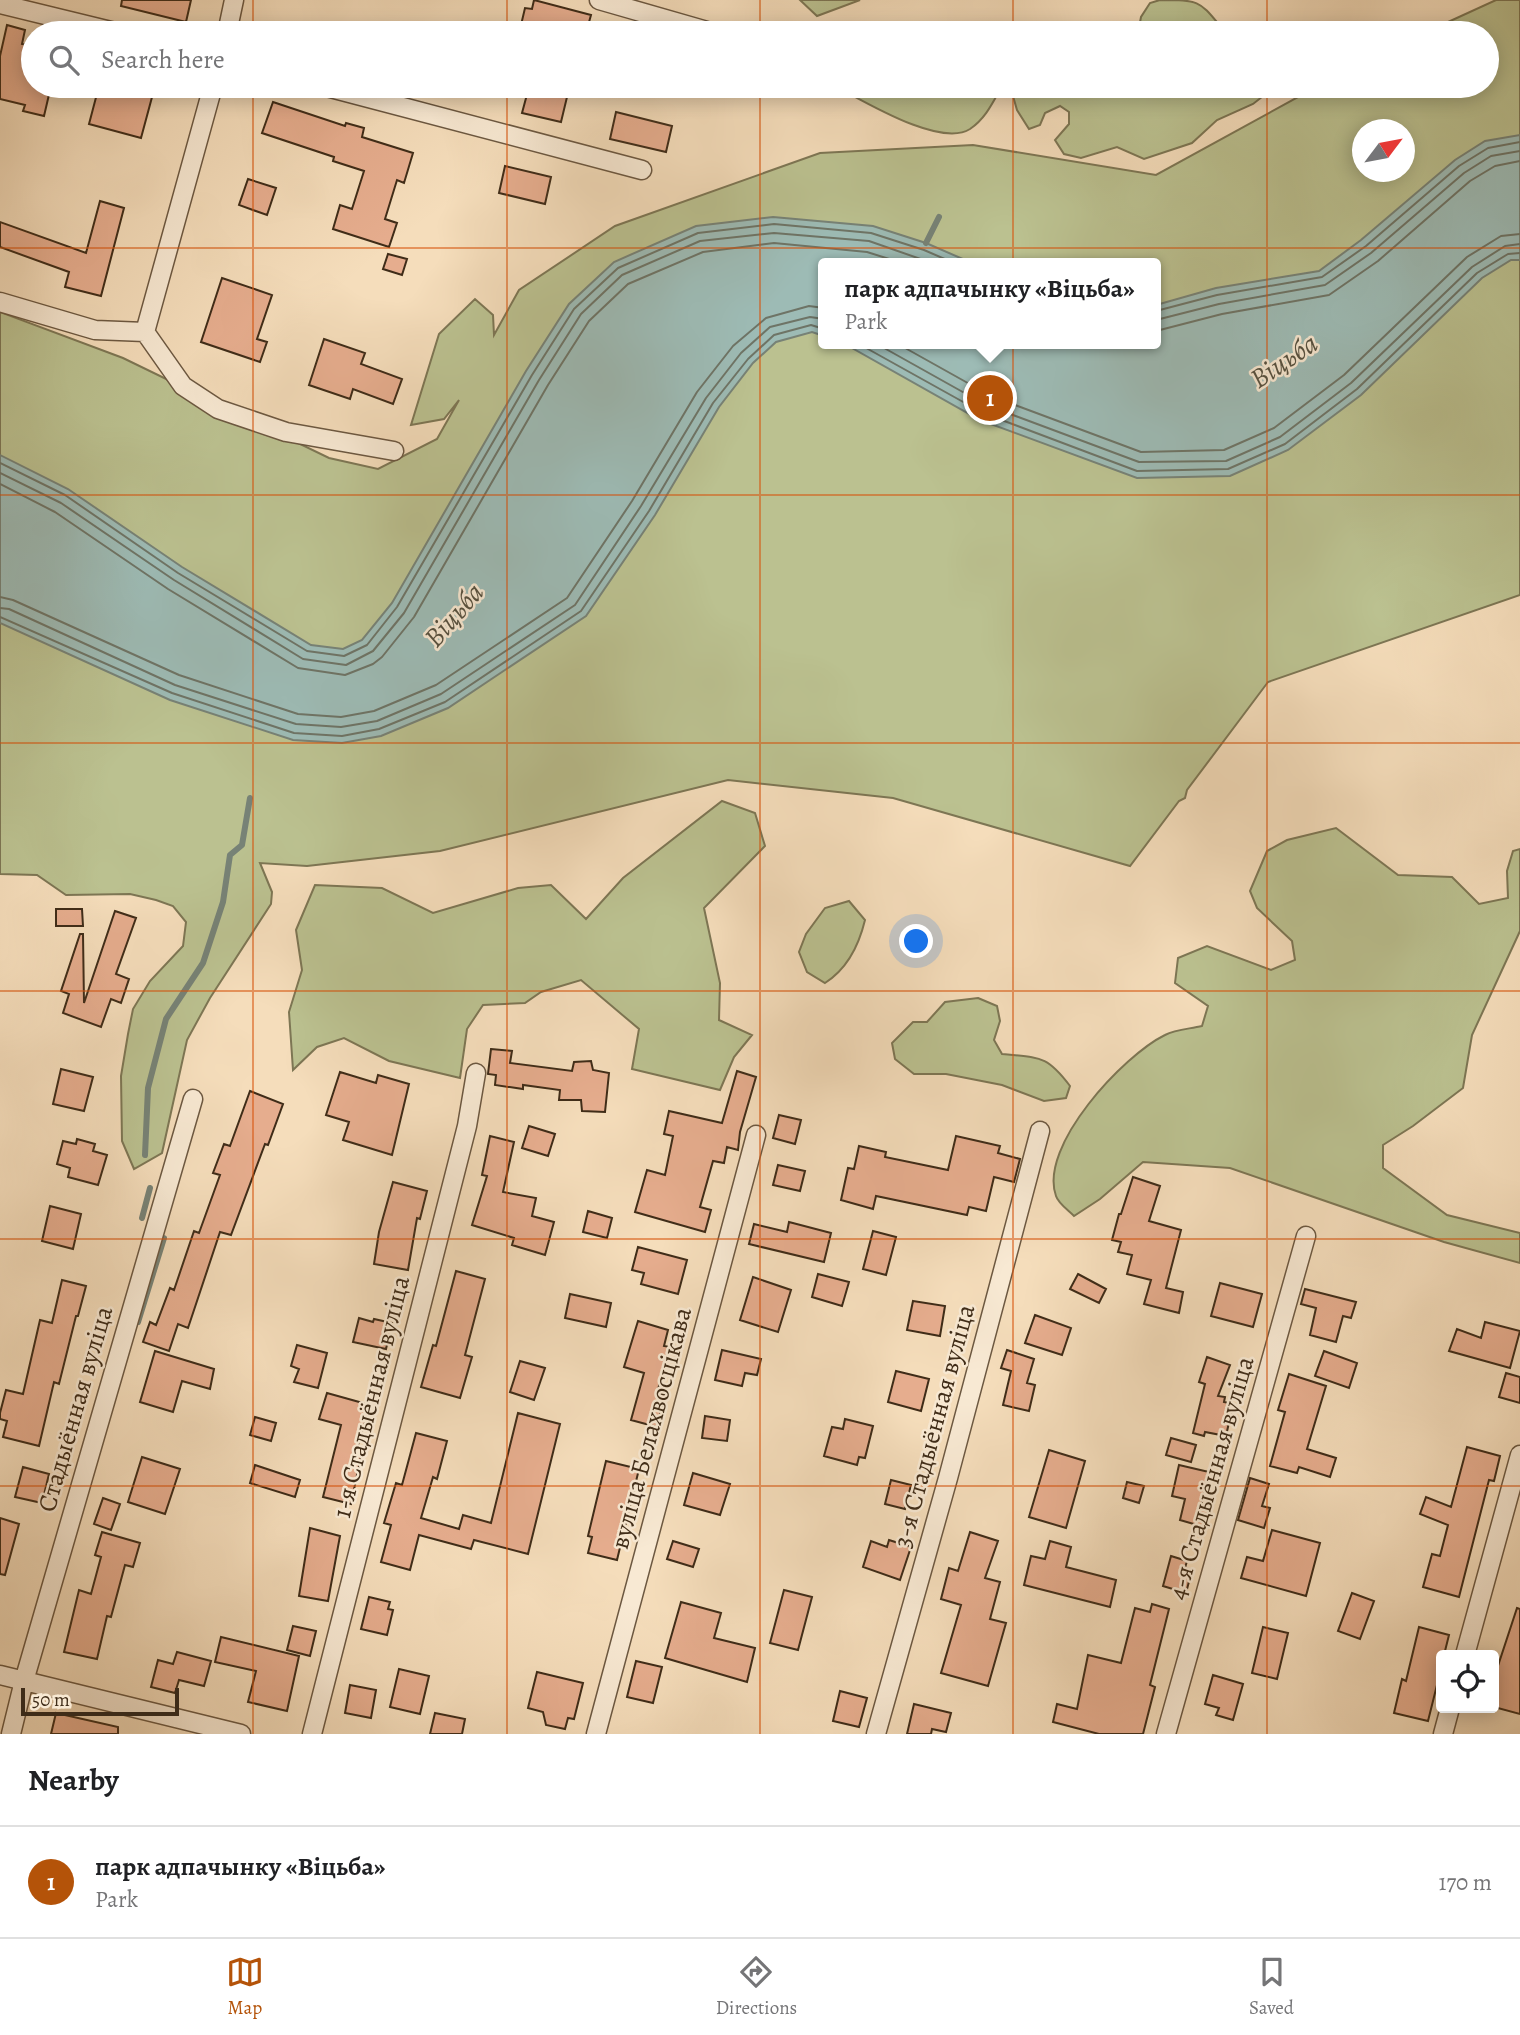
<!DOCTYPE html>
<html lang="en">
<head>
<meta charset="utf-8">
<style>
  :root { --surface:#fff; --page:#f2f2f2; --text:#202124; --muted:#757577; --line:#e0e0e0; --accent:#b45309 }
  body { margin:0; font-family:Alegreya,serif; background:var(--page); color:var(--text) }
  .controls { position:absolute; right:21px; bottom:21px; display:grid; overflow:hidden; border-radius:7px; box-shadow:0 4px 18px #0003 }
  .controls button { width:63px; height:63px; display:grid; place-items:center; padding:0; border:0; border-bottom:2px solid var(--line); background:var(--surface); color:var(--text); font:35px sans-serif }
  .compass { position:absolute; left:1352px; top:119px; width:63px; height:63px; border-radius:50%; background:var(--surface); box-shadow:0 4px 18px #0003; rotate:58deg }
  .scale { position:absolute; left:21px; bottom:18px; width:158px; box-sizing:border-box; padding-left:7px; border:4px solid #3f2c18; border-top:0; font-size:19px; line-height:24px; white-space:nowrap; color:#3f2c18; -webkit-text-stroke:5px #f8e9d3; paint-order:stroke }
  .you { position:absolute; left:917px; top:942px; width:24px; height:24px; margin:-18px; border:5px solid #fff; border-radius:50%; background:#1a73e8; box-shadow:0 0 0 10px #1a73e833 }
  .badge { display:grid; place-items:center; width:46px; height:46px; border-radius:50%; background:var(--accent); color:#fff; font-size:23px; font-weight:700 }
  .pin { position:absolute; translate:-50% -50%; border:4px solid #fff; box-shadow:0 2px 7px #0006 }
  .popup { position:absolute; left:818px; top:258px; width:343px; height:91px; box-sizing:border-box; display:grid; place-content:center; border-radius:7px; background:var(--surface); filter:drop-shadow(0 2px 5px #0005); font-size:23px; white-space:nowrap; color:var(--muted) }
  .popup b { font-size:26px; color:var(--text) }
  .popup::after { content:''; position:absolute; left:50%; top:100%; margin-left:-14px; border:14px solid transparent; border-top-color:var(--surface) }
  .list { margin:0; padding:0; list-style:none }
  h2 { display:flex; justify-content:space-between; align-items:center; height:91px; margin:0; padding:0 28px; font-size:30px }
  h2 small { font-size:23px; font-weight:400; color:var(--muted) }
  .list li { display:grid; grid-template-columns:46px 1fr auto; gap:21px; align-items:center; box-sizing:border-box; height:112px; padding:0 28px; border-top:2px solid var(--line) }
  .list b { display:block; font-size:26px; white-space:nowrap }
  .list p { margin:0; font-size:23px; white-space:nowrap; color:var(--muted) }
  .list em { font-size:23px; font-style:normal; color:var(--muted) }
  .icon { flex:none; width:38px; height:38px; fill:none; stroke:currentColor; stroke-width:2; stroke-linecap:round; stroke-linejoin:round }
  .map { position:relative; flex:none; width:1520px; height:1734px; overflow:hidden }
  .search { position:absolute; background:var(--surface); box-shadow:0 4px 18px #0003; left:21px; right:21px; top:21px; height:77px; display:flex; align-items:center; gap:18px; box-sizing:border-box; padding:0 24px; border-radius:38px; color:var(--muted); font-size:26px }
  .sheet { height:203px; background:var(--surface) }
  nav { display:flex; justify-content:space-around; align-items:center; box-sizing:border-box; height:98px; border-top:2px solid var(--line); background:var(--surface); font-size:19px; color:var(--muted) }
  nav a { display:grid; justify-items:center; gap:4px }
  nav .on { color:var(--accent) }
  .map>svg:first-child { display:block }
  .green { fill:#bbc190; stroke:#7d7654; stroke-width:2; fill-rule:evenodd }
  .water { fill:#9dbbb5; stroke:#778276; stroke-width:2 }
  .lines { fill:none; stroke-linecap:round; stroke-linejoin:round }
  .shore { stroke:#6e7466; stroke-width:2 }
  .stream { stroke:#778276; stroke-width:6 }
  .building { fill:#e6ad8e; stroke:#3f2c18; stroke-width:2 }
  .minor-casing { stroke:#6c5841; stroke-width:21 }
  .minor { stroke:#f8e9d3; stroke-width:18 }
  .grid { fill:none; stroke:#d7540d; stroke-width:2; stroke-opacity:0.55 }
  .labels { text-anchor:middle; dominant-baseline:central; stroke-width:5; stroke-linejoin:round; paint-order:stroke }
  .street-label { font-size:26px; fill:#3f2c18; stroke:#f8e9d3 }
  .water-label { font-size:28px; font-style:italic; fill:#56503f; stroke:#f8e9d3 }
</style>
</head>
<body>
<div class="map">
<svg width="1520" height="1734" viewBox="0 0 1520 1734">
  <rect width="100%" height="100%" fill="#f5ddbb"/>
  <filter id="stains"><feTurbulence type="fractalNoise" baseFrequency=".00286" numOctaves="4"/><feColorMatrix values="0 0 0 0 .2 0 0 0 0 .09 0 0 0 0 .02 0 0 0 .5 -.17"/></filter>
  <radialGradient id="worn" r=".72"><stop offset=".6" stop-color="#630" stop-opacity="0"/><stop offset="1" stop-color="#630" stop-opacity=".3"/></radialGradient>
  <!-- green -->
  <path class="green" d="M800,0H860L817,16Z
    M1160,0C1203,0 1199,1 1226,33H1138L1141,17L1150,3Z
    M1496,0H1520V595L1268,682L1187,790L1185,798L1179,801L1130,866L893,798L728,780L440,851L307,866L260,863L272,892L271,904L210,998L187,1040L162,1153L134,1169L122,1141L121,1076L128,1034L133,1009L150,981L183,946L186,922L173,906L156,900L130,894L66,895L37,875L0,874V312L123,358L329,458L378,469L437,439L459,400L444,419L411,425L439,334L475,299L493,315L494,335L519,290L615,226L820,153L973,145L1156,175L1318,86H1487V33H1424ZM1362,130H1404V172H1362ZM824,263H1156V344H824Z
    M932,22L965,24L982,33H851L860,25Z
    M835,86H1002C993,102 986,118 970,129C940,148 864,101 835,86Z
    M1019,86H1271L1272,89L1253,104L1217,120L1192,143L1144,159L1117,147L1081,158L1064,154L1055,140L1069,124V112L1060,106L1045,113L1040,125L1029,129L1017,110L1013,96Z
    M722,801L755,813L765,846L704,908L720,983L719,1020L752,1035L734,1057L720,1090L632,1069L639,1029L581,980L541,992L525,1003L483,1005L467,1029L460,1078L389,1061L344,1038L317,1047L293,1070L289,1012L302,970L296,930L315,885L382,888L433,913L518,888L551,885L586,919L623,878Z
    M1336,828L1398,875L1452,877L1479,904L1508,898L1507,871L1513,851L1520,849V931L1472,1035L1463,1088L1413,1126L1383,1145V1168L1447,1215L1520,1233V1263L1444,1242L1230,1168L1143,1162L1100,1199L1074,1216C1068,1210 1058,1203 1056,1196C1038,1146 1124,1055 1165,1035C1176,1029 1190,1029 1202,1026L1208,1006L1175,983L1178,958L1207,946L1271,970L1295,960L1292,941L1257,908L1250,891L1267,851L1287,840Z
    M849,901L865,920C859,945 847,969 825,983L807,972L799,952L806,934L825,908Z
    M978,998L997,1006L1000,1021L994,1040L1002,1054C1039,1058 1046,1054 1070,1086L1066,1098L1044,1101L1002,1085L946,1074H914L895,1059L892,1043L913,1022H927L945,1002Z"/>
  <!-- water -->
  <path class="water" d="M1520,135V260H1511L1482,278L1361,395L1288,450L1230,476L1137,478L980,420L845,344H1156V305L1216,288L1319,271L1361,240L1455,160L1485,141Z
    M773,217L873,226L926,243L972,263H824V336L812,332L776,342L753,363L719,407L655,515L586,616L448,708L381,736L342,743L293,740L170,700L0,623V455L68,489L182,567L311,645L343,649L362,640L392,603L526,371L569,304L614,262L696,226Z"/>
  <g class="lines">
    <!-- shore -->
    <path class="shore" d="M1156,311L1217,295L1322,277L1366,246L1459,166L1488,148L1520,142
      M1156,320L1219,304L1325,285L1371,253L1464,173L1491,156L1520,151
      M1156,331L1222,314L1329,295L1378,261L1470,181L1495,166L1520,161
      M859,344L983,413L1137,471L1228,469L1285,444L1357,389L1477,273L1508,254L1520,253
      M877,344L986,405L1139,462L1226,461L1280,437L1351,383L1472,267L1505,246L1520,244
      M898,344L991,396L1141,452L1224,450L1274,428L1344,375L1467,257L1501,236L1520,234
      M0,463L65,495L178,573L307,651L344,656L367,645L397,607L532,375L574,309L618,268L698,233L774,224L871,233L924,250L954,263
      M0,473L61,503L174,580L303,659L346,665L373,651L404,613L539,380L581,314L622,275L700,241L774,233L869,241L932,263
      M0,484L55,512L168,589L298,668L345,675L373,664L382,657L414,617L548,385L589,321L628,284L703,252L774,243L867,252L902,263
      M0,597L13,600L179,675L298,714L341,717L374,711L436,685L567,598L632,501L697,392L733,346L766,318L809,306L824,308
      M0,608L9,609L175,685L296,724L341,727L377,721L441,694L575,605L641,506L706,398L741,353L770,327L810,317L824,319
      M0,617L172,693L294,733L342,736L379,729L445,702L581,611L649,511L713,403L748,359L774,335L811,325L824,329"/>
    <!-- stream -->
    <path class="stream" d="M926,243L939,217
      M145,1155L148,1088L166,1019L203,963L223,902L230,855L242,845L250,798
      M142,1218L150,1188
      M138,1322L164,1238"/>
  </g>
  <!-- building -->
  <path class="building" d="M122,0H191L186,22L121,6Z
    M534,0L591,15L586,33H553L521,25L525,8L532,9Z
    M7,25L25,30L22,44L33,46V86H51L44,116L23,111L25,105L0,99V56Z
    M99,86H155L141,138L89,124Z
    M529,87L567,97L561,122L522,113Z
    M273,102L345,126L346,123L364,128L362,137L413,153L404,183L397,180L385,219L397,223L389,247L333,229L340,205L352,209L364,171L333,161L334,157L262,133Z
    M616,112L672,126L666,152L610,139Z
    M505,166L551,177L545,204L499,193Z
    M248,179L276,188L267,215L239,205Z
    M100,201L124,208L101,296L65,287L69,272L0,247V222L86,253Z
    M388,254L407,259L402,275L383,269Z
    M222,278L272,295L257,339L267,342L260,362L201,342Z
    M324,339L365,353L361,364L402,379L393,404L353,389L350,399L309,385Z
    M56,909H82L83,926H56Z
    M115,911L136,918L116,974L129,979L121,1003L111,999L101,1027L63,1013L69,994L61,991L80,934H83L84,1003Z
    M491,1049L512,1051L510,1063L572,1071L574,1062L591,1061L593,1070L609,1073L605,1112L582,1111L581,1100H559L560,1090L523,1085V1089L495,1085L496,1075L488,1074Z
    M61,1069L93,1077L84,1111L53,1104Z
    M737,1071L756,1077L740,1132L738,1150L727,1147L724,1163L713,1161L700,1207L711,1210L705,1232L635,1212L647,1170L665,1175L673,1136L664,1134L669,1111L722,1123Z
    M340,1072L376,1083L378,1075L409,1084L392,1155L343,1140L349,1122L326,1115Z
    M250,1091L283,1104L268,1145L265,1144L231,1235L220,1232L188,1328L178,1324L169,1351L143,1342L150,1322L156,1325L170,1288L174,1290L194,1231L199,1233L220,1175L213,1173L224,1144L230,1146Z
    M779,1115L801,1120L795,1144L773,1138Z
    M529,1126L555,1134L548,1156L522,1148Z
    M490,1136L514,1142L503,1192L536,1198L532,1216L554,1222L545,1255L512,1245L514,1238L472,1225L487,1176L482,1175Z
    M956,1136L1000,1146L998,1153L1020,1159L1014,1182L994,1177L986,1211L969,1207L967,1215L876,1196L873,1209L841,1200L848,1168L854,1169L859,1146L886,1152L885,1157L948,1170Z
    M77,1139L95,1144L93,1151L107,1155L98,1185L68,1177L70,1168L57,1164L63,1141L76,1144Z
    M778,1165L805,1171L800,1191L773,1185Z
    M1133,1177L1160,1186L1149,1221L1181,1230L1166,1288L1183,1292L1179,1313L1144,1304L1151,1280L1127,1274L1132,1255L1118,1252L1121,1242L1112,1240L1119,1214H1121Z
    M393,1182L427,1191L420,1219L417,1218L408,1270L374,1264L379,1232Z
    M50,1206L81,1214L73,1249L42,1241Z
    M588,1211L612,1218L607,1238L583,1232Z
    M789,1222L831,1233L824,1262L749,1244L754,1224L787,1232Z
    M873,1231L896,1237L886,1275L863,1269Z
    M638,1247L687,1260L678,1294L641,1284L644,1273L632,1270Z
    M456,1271L485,1279L465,1355L472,1357L460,1398L421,1387L433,1345L436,1346Z
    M818,1274L849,1282L842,1306L812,1297Z
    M1078,1274L1106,1289L1099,1303L1070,1289Z
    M753,1277L791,1290L778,1332L740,1320Z
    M62,1280L86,1286L78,1316H76L59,1384L54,1382L39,1446L3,1437L7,1421L0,1419V1413L6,1390L23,1394L40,1320L52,1323Z
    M1220,1283L1262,1294L1253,1327L1211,1316Z
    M1305,1289L1356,1302L1351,1318L1343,1316L1336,1342L1310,1335L1316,1308L1301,1304Z
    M570,1294L611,1303L606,1327L565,1318Z
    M913,1301L945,1306L940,1336L907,1330Z
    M1035,1315L1071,1328L1062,1355L1025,1343Z
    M359,1318L373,1322L374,1319L392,1323L386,1349L353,1342Z
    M638,1321L668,1330L664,1346L670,1347L657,1393L665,1395L657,1427L631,1420L644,1373L624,1367Z
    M1485,1322L1520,1331L1510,1368L1449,1351L1457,1329L1481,1338Z
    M297,1345L327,1353L318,1388L294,1382L299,1369L291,1366Z
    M722,1350L761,1359L757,1375L745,1373L742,1386L715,1380Z
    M1007,1350L1034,1359L1027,1383L1035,1385L1029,1411L1003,1405L1011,1371L1001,1368Z
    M155,1351L214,1369L210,1389L182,1381L173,1412L140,1402Z
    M1324,1351L1357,1363L1349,1388L1315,1376Z
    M1207,1357L1230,1365L1218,1396L1225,1397L1224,1402L1233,1404L1226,1436L1205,1432L1204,1436L1193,1433L1205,1384L1199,1382Z
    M520,1361L545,1368L534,1400L510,1392Z
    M896,1371L929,1379L921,1411L888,1402Z
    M1506,1373L1520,1377V1403L1499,1397Z
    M1289,1374L1326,1386L1307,1449L1336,1458L1330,1477L1299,1467L1297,1473L1270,1466L1285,1412L1278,1410Z
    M327,1393L370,1405L357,1449L362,1451L351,1504L323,1497L341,1425L319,1419Z
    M518,1413L560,1424L528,1554L474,1540L471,1549L419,1535L410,1570L381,1562L391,1525L384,1523L396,1483L402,1485L416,1433L447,1441L437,1479L433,1477L421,1518L459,1529L463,1515L491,1523Z
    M705,1416L730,1420L727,1441L702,1438Z
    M255,1417L276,1423L271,1441L250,1435Z
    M845,1419L873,1426L865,1458L859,1457L857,1465L824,1456L832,1427L843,1429Z
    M1171,1438L1196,1445L1191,1462L1166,1455Z
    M1467,1447L1500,1456L1494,1481L1489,1480L1459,1597L1423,1587L1432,1554L1440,1556L1448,1525L1420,1514L1426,1497L1451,1507Z
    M1049,1450L1085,1461L1066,1528L1029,1517Z
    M142,1457L180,1469L165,1514L128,1502Z
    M606,1461L639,1469L617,1560L588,1553L592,1537L588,1536Z
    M255,1465L300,1480L295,1497L250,1483Z
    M1179,1465L1209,1472L1201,1506L1209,1508L1204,1527L1180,1520L1185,1499L1172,1496Z
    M23,1467L49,1474L42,1503L15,1497Z
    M693,1473L730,1484L720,1515L684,1505Z
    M1250,1478L1269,1484L1262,1506L1270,1508L1264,1528L1238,1520Z
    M891,1480L911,1485L905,1509L885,1504Z
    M1127,1482L1144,1486L1139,1503L1123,1498Z
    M103,1498L120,1504L111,1530L94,1524Z
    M0,1518L19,1524L5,1575L0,1574Z
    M310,1528L340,1536L328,1601L299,1596Z
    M1272,1530L1320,1543L1306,1596L1241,1578L1247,1557L1263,1561Z
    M102,1532L140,1543L133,1567L125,1565L111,1617L107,1616L97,1659L64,1652L79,1590L91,1594L101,1557L95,1555Z
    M970,1532L998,1541L985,1578L1000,1582L990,1619L1006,1623L988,1686L941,1673L961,1605L941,1599L949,1568L958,1571Z
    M889,1540L911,1547L900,1580L863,1567L871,1541L887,1547Z
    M673,1541L699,1549L693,1567L667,1559Z
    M1050,1541L1071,1547L1066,1567L1116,1580L1110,1607L1024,1585L1031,1556L1045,1559Z
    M1171,1556L1187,1561L1185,1568L1192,1570L1186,1593L1163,1586Z
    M784,1590L812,1597L798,1650L770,1643Z
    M1352,1593L1374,1601L1360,1639L1338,1631Z
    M369,1597L390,1602L388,1609L393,1610L387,1635L361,1629Z
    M681,1602L721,1613L714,1638L755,1648L747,1682L665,1658Z
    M1152,1604L1169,1609L1150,1685L1155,1687L1143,1734H1099L1053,1722L1057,1704L1077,1709L1088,1655L1121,1663L1135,1608L1150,1612Z
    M1517,1608L1520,1609V1714L1494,1707V1678Z
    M293,1626L316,1631L310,1656L287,1650Z
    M1263,1627L1288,1633L1277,1679L1252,1673Z
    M1419,1627L1449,1635L1444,1655H1441V1669L1428,1721L1394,1713L1402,1679L1406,1681Z
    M221,1637L299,1656L287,1711L248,1702L256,1671L215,1662Z
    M177,1652L211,1661L204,1686L179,1680L175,1693L151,1687L158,1660L173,1664Z
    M636,1661L662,1667L653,1703L627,1697Z
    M399,1669L429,1676L420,1714L390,1707Z
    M537,1672L583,1683L574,1719L568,1718L565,1729L546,1725L543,1712L528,1708Z
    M1213,1675L1243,1684L1233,1720L1216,1715L1219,1708L1205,1704Z
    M350,1685L376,1690L371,1718L345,1713Z
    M840,1691L867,1698L859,1727L833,1721Z
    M914,1704L951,1713L946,1732L932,1729L931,1734H907Z
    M56,1713L118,1727V1734H51Z
    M435,1713L465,1719L462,1734H430Z"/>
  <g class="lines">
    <!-- minor casing -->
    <g class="minor-casing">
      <path id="minor" d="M599,0L714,33
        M0,4L119,33
        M227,33L234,0
        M323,86L642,170
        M0,302L95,330L145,332
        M145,332L183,386L218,409L286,432L394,451
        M145,332L213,86
        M1465,1655L1520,1455
        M0,1675L241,1734
        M11,1734L24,1681L193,1099
        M312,1734L467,1126L476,1073
        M596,1734L756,1135
        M876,1734L948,1478L1040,1131
        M1166,1734L1306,1236
        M1443,1734L1450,1708"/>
    </g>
    <!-- minor -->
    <use href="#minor" class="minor"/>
  </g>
  <!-- grid -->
  <path class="grid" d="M253,0V33M507,0V33M760,0V33M1013,0V33M1267,0V33M253,86V1734M507,86V1734M760,86V1734M1013,86V1734M1267,86V1734M0,248H1520M0,495H1520M0,743H1520M0,991H1520M0,1239H1520M0,1486H1520"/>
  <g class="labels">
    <!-- street labels -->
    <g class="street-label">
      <text transform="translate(371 1397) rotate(-76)">1-я Стадыённая вуліца</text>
      <text transform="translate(75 1409) rotate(-74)">Стадыённая вуліца</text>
      <text transform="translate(934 1426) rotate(-75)">3-я Стадыённая вуліца</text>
      <text transform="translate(651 1428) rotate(-75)">вуліца Белахвосцікава</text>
      <text transform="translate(1211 1478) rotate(-74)">4-я Стадыённая вуліца</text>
    </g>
    <!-- water labels -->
    <g class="water-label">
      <text transform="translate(1284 361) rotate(-34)">Віцьба</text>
      <text transform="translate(454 615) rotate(-49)">Віцьба</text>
    </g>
  </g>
  <rect width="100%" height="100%" filter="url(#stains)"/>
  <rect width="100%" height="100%" fill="url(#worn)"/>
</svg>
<div class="controls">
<button><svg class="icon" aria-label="locate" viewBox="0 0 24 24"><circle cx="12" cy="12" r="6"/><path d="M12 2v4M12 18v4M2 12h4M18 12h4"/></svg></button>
</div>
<svg class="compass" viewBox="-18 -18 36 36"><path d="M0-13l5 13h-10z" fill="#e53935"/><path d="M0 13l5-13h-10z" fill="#757577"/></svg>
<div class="scale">50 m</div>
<div class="you"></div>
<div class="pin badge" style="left:990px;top:398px">1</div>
<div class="popup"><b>парк адпачынку «Віцьба»</b>Park</div>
<div class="search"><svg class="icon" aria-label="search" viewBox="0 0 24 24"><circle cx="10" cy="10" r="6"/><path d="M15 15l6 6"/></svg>Search here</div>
</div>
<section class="sheet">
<h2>Nearby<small></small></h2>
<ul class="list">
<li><span class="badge">1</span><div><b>парк адпачынку «Віцьба»</b><p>Park</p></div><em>170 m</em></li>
</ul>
</section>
<nav>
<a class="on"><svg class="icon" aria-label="map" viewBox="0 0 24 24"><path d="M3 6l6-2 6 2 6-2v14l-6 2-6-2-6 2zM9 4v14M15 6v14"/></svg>Map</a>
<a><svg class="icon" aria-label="directions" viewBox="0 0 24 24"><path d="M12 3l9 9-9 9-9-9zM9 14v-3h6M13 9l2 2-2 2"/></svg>Directions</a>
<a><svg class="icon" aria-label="saved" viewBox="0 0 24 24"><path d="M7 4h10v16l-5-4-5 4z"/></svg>Saved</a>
</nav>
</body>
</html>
